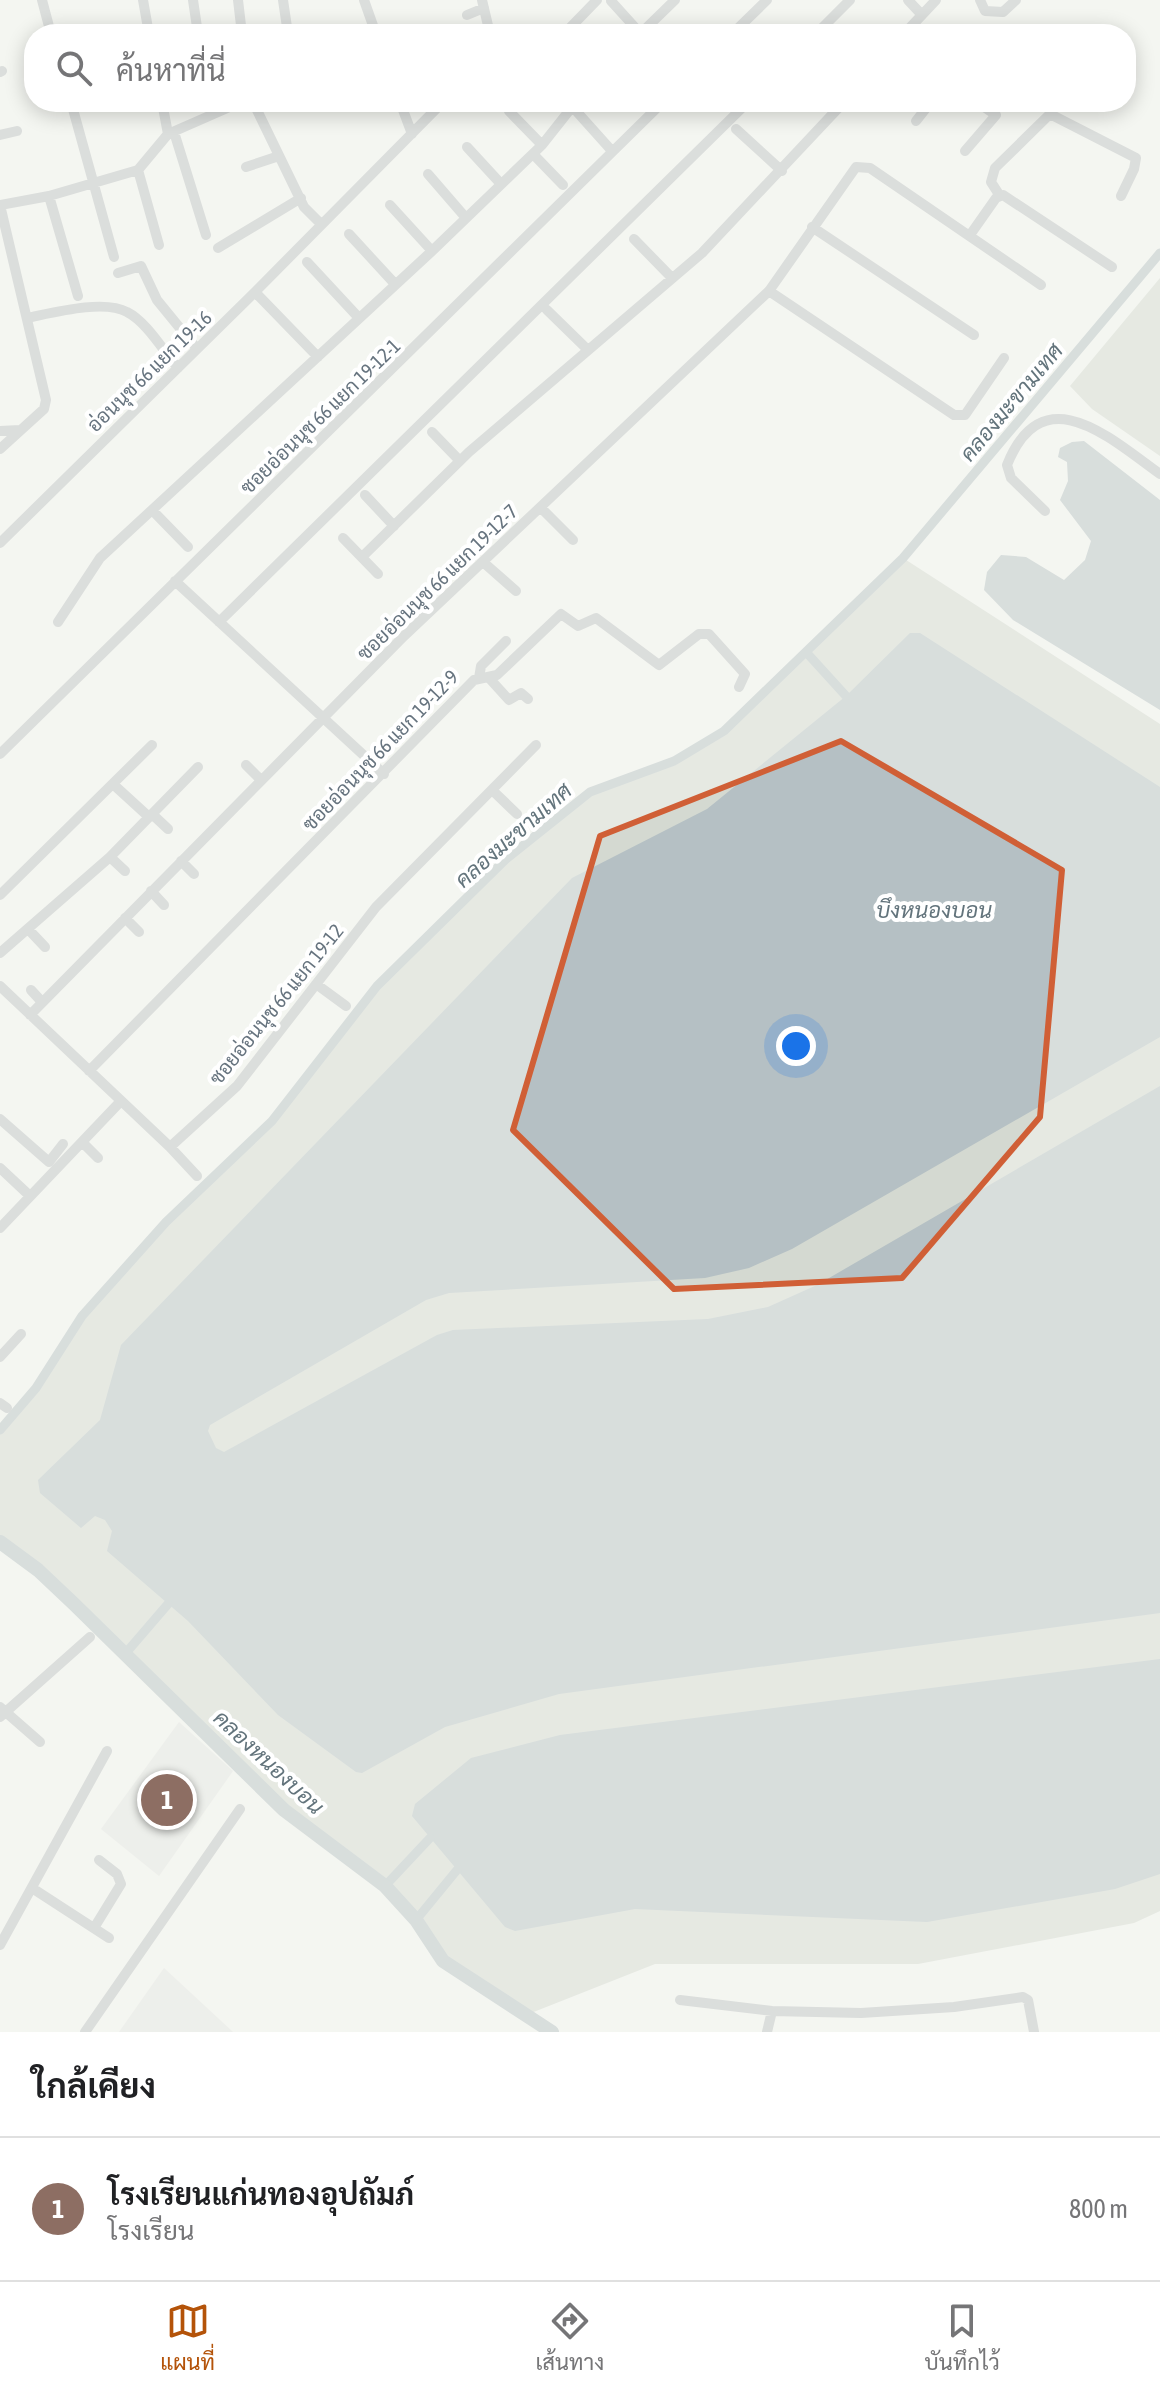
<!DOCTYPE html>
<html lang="th">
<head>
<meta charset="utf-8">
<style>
  :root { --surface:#fff; --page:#f2f2f2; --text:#202124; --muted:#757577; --line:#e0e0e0; --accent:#b45309 }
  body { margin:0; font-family:"Asap Condensed",Sarabun,sans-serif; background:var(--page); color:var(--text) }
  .you { position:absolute; left:796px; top:1046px; width:28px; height:28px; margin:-20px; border:6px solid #fff; border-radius:50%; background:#1a73e8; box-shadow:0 0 0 12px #1a73e833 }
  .badge { display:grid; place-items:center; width:52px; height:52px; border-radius:50%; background:var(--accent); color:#fff; font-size:26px; font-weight:700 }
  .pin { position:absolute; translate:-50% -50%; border:4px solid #fff; box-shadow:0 2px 8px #0006 }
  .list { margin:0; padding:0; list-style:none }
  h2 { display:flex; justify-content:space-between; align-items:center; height:104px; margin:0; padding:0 32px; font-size:34px }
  h2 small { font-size:26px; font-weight:400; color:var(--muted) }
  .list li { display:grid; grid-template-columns:52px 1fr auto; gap:24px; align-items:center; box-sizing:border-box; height:144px; padding:0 32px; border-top:2px solid var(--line) }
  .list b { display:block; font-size:30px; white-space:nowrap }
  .list p { margin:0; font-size:26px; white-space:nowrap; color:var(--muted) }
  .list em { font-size:26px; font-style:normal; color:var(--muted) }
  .icon { flex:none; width:44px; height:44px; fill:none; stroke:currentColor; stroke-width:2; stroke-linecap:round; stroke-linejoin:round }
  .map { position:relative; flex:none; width:1160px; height:2032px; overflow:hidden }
  .search { position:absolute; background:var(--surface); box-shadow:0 4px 20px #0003; left:24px; right:24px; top:24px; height:88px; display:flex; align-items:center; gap:20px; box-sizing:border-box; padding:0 28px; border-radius:32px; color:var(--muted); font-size:30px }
  .sheet { height:248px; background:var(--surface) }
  nav { display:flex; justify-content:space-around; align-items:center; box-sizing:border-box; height:112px; border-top:2px solid var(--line); background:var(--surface); font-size:22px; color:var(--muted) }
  nav a { display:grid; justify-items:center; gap:4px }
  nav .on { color:var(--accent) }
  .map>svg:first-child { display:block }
  .built { fill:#e5e6e5 }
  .green { fill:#d4d9d1 }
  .water { fill:#b5c0c4 }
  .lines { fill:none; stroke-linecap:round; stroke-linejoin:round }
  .canal { stroke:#b5c0c4; stroke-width:9 }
  .river { stroke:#b5c0c4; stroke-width:14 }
  .minor { stroke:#bcc0c3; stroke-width:10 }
  .marked { fill:none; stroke:#d05f36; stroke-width:6; stroke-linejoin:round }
  .labels { text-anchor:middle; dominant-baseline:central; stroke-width:8; stroke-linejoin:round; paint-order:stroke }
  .street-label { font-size:20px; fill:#67747f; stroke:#fff }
  .water-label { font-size:22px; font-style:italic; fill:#63747c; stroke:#fff }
</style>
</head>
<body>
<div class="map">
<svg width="1160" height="2032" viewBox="0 0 1160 2032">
  <rect width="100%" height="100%" fill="#f4f5f1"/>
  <!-- built -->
  <path class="built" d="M179,1722L233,1771L159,1876L101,1829Z
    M164,1968L233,2032H119Z"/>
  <!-- green -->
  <path class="green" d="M1160,278V456L1092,409L1070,386Z
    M903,558L1160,724V1911L1134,1923L918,1964H655L526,2015L443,1961L416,1920L385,1886L284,1810L74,1604L38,1570L0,1543V1430L36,1387L82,1316L166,1222L272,1121L377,986L505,860L590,792L674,761L724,731Z"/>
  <!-- water -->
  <path class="water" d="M1084,441L1160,500V710L1013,620L984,590L987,572L1001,555L1026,557L1064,580L1085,560L1091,541L1060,500L1068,481L1067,462L1058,457L1060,448L1072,442Z
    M910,633H920L1160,787V1037L792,1249L749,1268L705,1278L449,1293L426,1300L210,1425L208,1431L216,1448L224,1452L437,1335L453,1330L708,1319L768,1307L817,1285L1160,1086V1613L559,1694L445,1727L362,1773L356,1772L278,1715L188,1621L107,1551L112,1531L105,1520L95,1516L81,1528L40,1493L38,1480L100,1420L121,1345L572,878L707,809L846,696Z
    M1160,1659V1874L1115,1889L927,1922L635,1909L515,1931L505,1927L412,1816L415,1804L471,1758L560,1735Z"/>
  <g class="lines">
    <!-- canal -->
    <path class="canal" d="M806,652L846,696
      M0,1430L36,1388L82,1316L166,1222L272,1121L377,986L505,860L590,792L674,761L724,731L903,558L1160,253
      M125,1654L168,1604
      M385,1886L430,1838
      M416,1920L457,1870"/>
    <!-- river -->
    <path class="river" d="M0,1542L38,1570L74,1604L284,1810L385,1886L416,1920L443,1961L552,2032"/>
    <!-- minor -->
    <path class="minor" d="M42,0L51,34
      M143,0L149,34
      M193,0L198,34
      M238,0L242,34
      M283,0L288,34
      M364,0L376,34
      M482,0L490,34
      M908,0L922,15
      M980,0L985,11L1003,12L1016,0
      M611,1L640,33
      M467,15L484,8
      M564,34L597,0
      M640,34L675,0
      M732,34L767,0
      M816,34L850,0
      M904,34L936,0
      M0,72L2,71
      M71,102L114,257
      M162,102L168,134
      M253,102L304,207L321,224
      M400,102L412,134
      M569,103L612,151
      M509,111L542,145
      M916,121L931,102
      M736,129L782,171
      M174,132L206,235
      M0,135L17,131
      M467,147L501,184
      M965,151L996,115L977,102
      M533,154L563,185
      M246,167L279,156
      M138,170L159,245
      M428,174L466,218
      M49,196L78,296
      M1000,196L991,182L995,168L1050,114L1136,158L1134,169L1121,196
      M0,205L49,196L138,170L168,134L241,102
      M390,205L432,251
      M812,227L974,335
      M349,234L395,284
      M970,235L996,198L1003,195L1112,267
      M634,239L672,278
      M218,248L301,198
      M307,262L359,318
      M118,273L141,266L157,300L197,349
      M769,291L954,415H965L1004,358
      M255,292L318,357
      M547,310L588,350
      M27,318C52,313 104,299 127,312C147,322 164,352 178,368
      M0,431L20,430
      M432,432L460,461
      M0,449L44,409L46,400L0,205
      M365,495L394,526
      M541,508L573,540
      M153,511L188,547
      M1045,511L1011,478L1007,465C1043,375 1111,439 1160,474
      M343,538L378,574
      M0,543L255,292L443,102
      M362,557L469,452L702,253L844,102
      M483,562L516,591
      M175,581L384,774
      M58,622L100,558L432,251L542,145L576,102
      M219,622L748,102
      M479,678L481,666L506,641
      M490,679L509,700L521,693L528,699
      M0,754L663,102
      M246,765L261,780
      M114,785L149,817
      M492,790L517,814
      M152,814L168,829
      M110,857L125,871
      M181,861L194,874
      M151,891L164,905
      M0,895L152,745
      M125,918L139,932
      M28,929L45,947
      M0,953L110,857L198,767
      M316,984L346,1006
      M0,986L170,1147L237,1086L376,907L536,745
      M31,990L42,1002
      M30,1015L404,636L769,291L856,167L870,168L1041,285
      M89,1071L474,680L497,675L561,614L578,626L596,618L659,665L699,634H709L745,674L739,687
      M0,1119L49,1162L63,1144
      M82,1142L98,1158
      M170,1147L197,1176
      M0,1168L30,1196
      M0,1228L120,1102
      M0,1357L21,1334
      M0,1403L7,1408
      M0,1707L40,1742
      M0,1717L90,1637
      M32,1888L109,1938
      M94,1928L121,1884L117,1874L99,1860
      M0,1945L107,1751
      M680,2000L772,2011L861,2013L954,2007L1023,1997L1028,2000L1034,2032
      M85,2032L240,1809
      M767,2032L772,2011"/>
  </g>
  <!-- marked area -->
  <path d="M0 0H1160V2032H0ZM841,741L1062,870L1040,1117L902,1278L674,1289L513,1130L600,836Z" fill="#f4f5f1" fill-opacity=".55" fill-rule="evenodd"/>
  <path class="marked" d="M841,741L1062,870L1040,1117L902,1278L674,1289L513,1130L600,836Z"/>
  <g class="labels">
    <!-- street labels -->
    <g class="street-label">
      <text transform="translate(149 371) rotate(-44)">อ่อนนุช 66 แยก 19-16</text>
      <text transform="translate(320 416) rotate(-44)">ซอยอ่อนนุช 66 แยก 19-12-1</text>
      <text transform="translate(437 582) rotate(-44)">ซอยอ่อนนุช 66 แยก 19-12-7</text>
      <text transform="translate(380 750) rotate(-46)">ซอยอ่อนนุช 66 แยก 19-12-9</text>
      <text transform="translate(276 1004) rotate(-51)">ซอยอ่อนนุช 66 แยก 19-12</text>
    </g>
    <!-- water labels -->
    <g class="water-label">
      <text transform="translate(1011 402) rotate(-50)">คลองมะขามเทศ</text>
      <text transform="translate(513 835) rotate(-41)">คลองมะขามเทศ</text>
      <text x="934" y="910">บึงหนองบอน</text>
      <text transform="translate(269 1762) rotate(43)">คลองหนองบอน</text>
    </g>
  </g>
</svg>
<div class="you"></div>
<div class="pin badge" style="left:167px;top:1800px;background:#8d6e63">1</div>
<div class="search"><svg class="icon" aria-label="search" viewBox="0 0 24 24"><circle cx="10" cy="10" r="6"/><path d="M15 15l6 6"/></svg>ค้นหาที่นี่</div>
</div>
<section class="sheet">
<h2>ใกล้เคียง<small></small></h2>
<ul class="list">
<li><span class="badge" style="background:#8d6e63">1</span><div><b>โรงเรียนแก่นทองอุปถัมภ์</b><p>โรงเรียน</p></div><em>800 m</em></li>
</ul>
</section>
<nav>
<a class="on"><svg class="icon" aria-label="map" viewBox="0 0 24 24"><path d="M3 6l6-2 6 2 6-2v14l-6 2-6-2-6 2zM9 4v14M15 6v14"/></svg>แผนที่</a>
<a><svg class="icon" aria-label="directions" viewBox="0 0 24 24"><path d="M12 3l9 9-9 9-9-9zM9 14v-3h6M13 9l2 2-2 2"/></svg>เส้นทาง</a>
<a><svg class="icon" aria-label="saved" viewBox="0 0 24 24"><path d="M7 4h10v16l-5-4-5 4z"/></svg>บันทึกไว้</a>
</nav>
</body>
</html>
